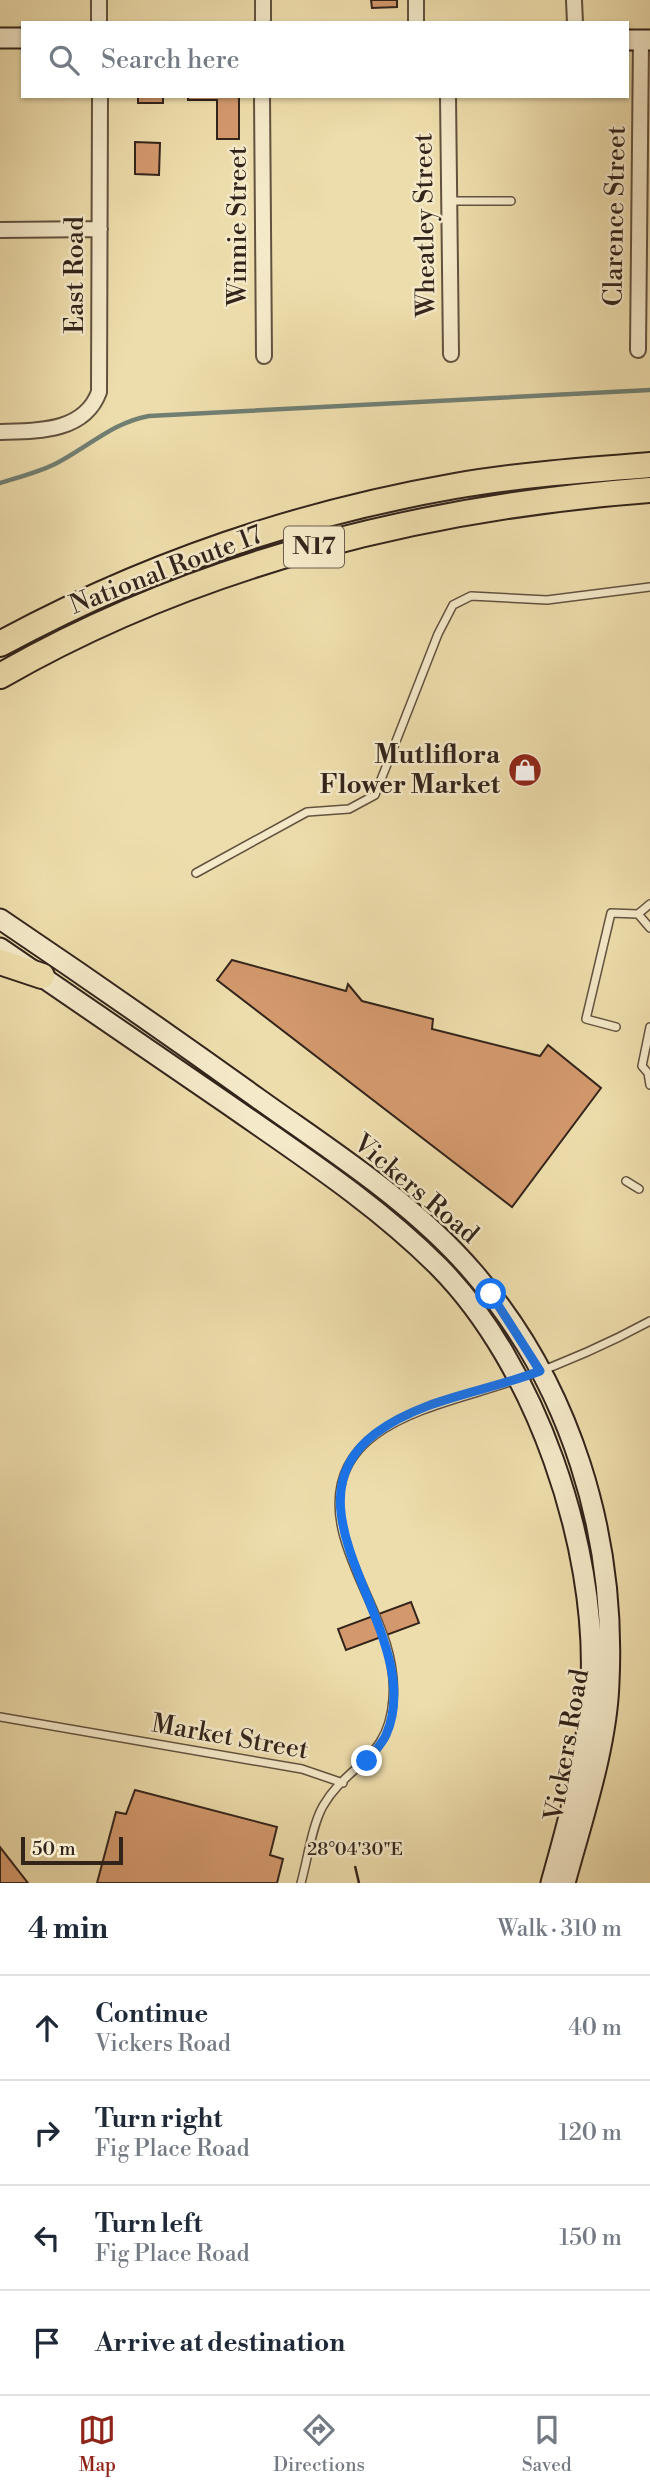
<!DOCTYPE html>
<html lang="en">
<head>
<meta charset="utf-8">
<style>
  :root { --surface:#fff; --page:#f6f6f7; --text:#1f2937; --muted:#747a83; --line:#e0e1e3; --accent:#8f2418 }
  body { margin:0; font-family:"Libre Bodoni",serif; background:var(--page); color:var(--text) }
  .scale { position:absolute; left:21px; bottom:18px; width:102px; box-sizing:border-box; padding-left:7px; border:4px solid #33241b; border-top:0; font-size:19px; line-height:24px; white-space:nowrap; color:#33241b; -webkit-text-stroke:5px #f4e9c9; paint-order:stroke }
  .stop { position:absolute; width:21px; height:21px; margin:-16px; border:5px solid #1a73e8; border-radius:50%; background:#fff }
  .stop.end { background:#1a73e8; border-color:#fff; box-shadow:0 2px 7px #0008 }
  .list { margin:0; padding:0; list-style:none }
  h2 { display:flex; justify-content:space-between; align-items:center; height:91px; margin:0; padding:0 28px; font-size:30px }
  h2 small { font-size:23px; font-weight:400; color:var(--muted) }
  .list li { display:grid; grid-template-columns:46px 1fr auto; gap:21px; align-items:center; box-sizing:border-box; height:105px; padding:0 28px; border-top:2px solid var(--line) }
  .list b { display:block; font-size:26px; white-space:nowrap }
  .list p { margin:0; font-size:23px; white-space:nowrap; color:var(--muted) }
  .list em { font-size:23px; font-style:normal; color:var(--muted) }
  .icon { flex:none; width:38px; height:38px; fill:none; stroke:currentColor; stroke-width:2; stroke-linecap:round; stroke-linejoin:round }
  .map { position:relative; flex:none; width:650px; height:1883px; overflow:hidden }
  .search { position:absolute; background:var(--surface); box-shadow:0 2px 5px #0004; left:21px; right:21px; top:21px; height:77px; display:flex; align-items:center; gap:18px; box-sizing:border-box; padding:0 24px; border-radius:0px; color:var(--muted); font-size:26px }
  .sheet { height:511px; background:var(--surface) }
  nav { display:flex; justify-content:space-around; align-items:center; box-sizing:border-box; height:98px; border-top:2px solid var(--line); background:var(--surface); font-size:19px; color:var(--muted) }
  nav a { display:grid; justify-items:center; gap:4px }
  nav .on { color:var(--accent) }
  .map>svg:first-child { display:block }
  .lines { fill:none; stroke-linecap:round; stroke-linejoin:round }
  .stream { stroke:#717f73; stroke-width:4.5 }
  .building { fill:#d3996d; stroke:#33241b; stroke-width:2 }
  .lane-casing { stroke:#62523f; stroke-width:10 }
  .street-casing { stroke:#62523f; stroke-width:18 }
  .secondary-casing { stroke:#33241b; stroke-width:23 }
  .highway-casing { stroke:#33241b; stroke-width:28 }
  .lane { stroke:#f4e9c9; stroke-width:7 }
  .street { stroke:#f4e9c9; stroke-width:14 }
  .secondary { stroke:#f4e9c9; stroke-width:19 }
  .highway { stroke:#eeddac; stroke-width:24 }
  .route { stroke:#1a73e8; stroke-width:9 }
  .ticks { fill:none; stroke:#33241b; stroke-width:2.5 }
  .labels { text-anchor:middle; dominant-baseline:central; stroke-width:5; stroke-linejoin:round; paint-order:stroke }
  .shield { fill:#f4e9c9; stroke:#6d5f4f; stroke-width:2 }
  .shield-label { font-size:24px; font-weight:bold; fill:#33241b }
  .street-label { font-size:26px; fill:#33241b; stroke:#f4e9c9 }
  .poi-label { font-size:26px; font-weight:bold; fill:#33241b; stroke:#f4e9c9; text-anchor:end }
  .ticks-label { font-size:18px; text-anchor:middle; fill:#33241b; stroke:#f4e9c9; stroke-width:5; stroke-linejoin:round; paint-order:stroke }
</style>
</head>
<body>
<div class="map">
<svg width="650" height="1883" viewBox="0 0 650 1883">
  <rect width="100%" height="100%" fill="#eeddac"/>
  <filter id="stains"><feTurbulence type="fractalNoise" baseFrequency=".00286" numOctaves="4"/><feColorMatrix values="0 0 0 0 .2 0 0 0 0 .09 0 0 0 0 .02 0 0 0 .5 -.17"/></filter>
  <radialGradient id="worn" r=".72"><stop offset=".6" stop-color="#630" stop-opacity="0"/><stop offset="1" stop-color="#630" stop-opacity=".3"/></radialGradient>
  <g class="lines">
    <!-- stream -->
    <path class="stream" d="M0,483C19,477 40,472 57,463C88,447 114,422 149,416L650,390"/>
  </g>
  <!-- building -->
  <path class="building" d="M371,0H397V7L372,8Z
    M138,96H163V103H138Z
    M188,96H239V139H217V100H188Z
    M135,142L160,143L159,175L135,174Z
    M232,960L346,991L348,984L362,1001L433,1019L432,1029L540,1056L548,1045L601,1088L512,1207L217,980Z
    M411,1602L419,1623L346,1650L338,1629Z
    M135,1790L277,1827L270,1855L283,1859L277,1883H97L116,1812L126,1814Z
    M0,1847L28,1883H0Z"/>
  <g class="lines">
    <!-- lane casing -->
    <g class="lane-casing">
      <path id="lane" d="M449,201H511
        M196,873L307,812L349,809L375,795L438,634L453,605L471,596L547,600L650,587
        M638,914L650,928
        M616,1027L586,1019L611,913L638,914L650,904
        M650,1027L642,1066L648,1073L650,1085
        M626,1181L639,1189
        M0,1717L302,1769L343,1783
        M301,1883C307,1862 312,1825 323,1806C348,1763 389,1760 393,1699C398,1638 357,1589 343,1533C315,1420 445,1406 519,1379C564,1363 608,1344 650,1321"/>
    </g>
    <!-- street casing -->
    <g class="street-casing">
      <path id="street" d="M263,0V23
        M416,0V23
        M574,0L575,23
        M99,23V0
        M262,96L264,356
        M448,96L451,354
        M0,230L100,229
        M638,350L641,40
        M0,432C35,431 84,433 99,392L100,96"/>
    </g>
    <!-- secondary casing -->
    <g class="secondary-casing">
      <path id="secondary" d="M0,38H23
        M627,40H650
        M0,919C86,977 171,1036 256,1097C330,1150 413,1202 473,1272C571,1385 616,1535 609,1682C607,1747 582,1820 565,1883
        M0,948C77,1000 153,1053 229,1105C302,1156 376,1204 439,1267C536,1365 597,1546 591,1682C589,1750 569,1818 551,1883"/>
    </g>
    <!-- highway casing -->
    <g class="highway-casing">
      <path id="highway" d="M0,644C142,567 295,514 455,486C519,475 585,470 650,465
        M0,676C197,563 424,507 650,490
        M0,962L42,976"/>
    </g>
    <!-- lane -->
    <use href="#lane" class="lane"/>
    <!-- street -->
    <use href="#street" class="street"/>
    <!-- secondary -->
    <use href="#secondary" class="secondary"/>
    <!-- highway -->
    <use href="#highway" class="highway"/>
  </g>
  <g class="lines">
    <!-- route -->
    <path class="route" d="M367,1761C373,1753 382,1744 386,1735C430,1636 273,1510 376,1433C423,1398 486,1392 540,1371L491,1294"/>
  </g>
  <!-- ticks -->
  <path class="ticks" d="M355,1866L359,1883"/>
  <!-- icons -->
  <defs>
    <g id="shop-disc" transform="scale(1.75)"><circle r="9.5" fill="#8f2418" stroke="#f4e9c9"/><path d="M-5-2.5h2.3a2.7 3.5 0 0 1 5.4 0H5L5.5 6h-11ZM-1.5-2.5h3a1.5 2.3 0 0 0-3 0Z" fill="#fff"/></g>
  </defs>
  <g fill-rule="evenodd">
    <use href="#shop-disc" x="525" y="770"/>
  </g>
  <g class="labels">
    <!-- shield labels -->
    <rect class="shield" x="284" y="526.5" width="60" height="41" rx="5"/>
    <g class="shield-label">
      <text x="314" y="547">N17</text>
    </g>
    <!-- street labels -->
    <g class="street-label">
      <text transform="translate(615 216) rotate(-89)">Clarence Street</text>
      <text transform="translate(425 225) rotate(-91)">Wheatley Street</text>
      <text transform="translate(238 226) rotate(-90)">Winnie Street</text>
      <text transform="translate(75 275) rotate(-90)">East Road</text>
      <text transform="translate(166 570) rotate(-21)">National Route 17</text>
      <text transform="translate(416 1189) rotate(40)">Vickers Road</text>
      <text transform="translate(230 1737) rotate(10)">Market Street</text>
      <text transform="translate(567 1745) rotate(-80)">Vickers Road</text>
    </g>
    <!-- poi labels -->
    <g class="poi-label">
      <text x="500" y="755">Mutliflora<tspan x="500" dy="30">Flower Market</tspan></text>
    </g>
  </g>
  <g class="ticks-label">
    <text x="355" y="1855">28°04'30"E</text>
  </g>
  <rect width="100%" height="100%" filter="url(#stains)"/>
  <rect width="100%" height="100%" fill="url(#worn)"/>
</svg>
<div class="scale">50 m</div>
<div class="stop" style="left:491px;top:1294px"></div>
<div class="stop end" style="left:367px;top:1761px"></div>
<div class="search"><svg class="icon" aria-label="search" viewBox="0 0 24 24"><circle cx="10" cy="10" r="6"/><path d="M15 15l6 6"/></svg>Search here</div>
</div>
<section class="sheet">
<h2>4 min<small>Walk · 310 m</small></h2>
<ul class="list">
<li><svg class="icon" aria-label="ahead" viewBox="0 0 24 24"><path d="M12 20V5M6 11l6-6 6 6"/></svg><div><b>Continue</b><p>Vickers Road</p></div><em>40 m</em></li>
<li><svg class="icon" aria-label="right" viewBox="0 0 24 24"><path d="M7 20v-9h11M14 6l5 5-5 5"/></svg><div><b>Turn right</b><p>Fig Place Road</p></div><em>120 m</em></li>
<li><svg class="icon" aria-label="left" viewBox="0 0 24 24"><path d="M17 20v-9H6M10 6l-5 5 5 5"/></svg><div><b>Turn left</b><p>Fig Place Road</p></div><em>150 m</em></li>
<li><svg class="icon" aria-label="arrive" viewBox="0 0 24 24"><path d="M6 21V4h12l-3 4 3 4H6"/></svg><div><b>Arrive at destination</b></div></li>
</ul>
</section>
<nav>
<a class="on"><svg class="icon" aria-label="map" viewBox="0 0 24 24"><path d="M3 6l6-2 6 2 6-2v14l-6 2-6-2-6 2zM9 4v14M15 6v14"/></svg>Map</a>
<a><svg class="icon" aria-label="directions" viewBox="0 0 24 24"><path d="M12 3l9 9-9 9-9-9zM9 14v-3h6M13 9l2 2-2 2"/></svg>Directions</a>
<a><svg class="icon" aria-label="saved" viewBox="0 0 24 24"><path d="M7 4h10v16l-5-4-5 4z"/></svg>Saved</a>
</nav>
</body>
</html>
